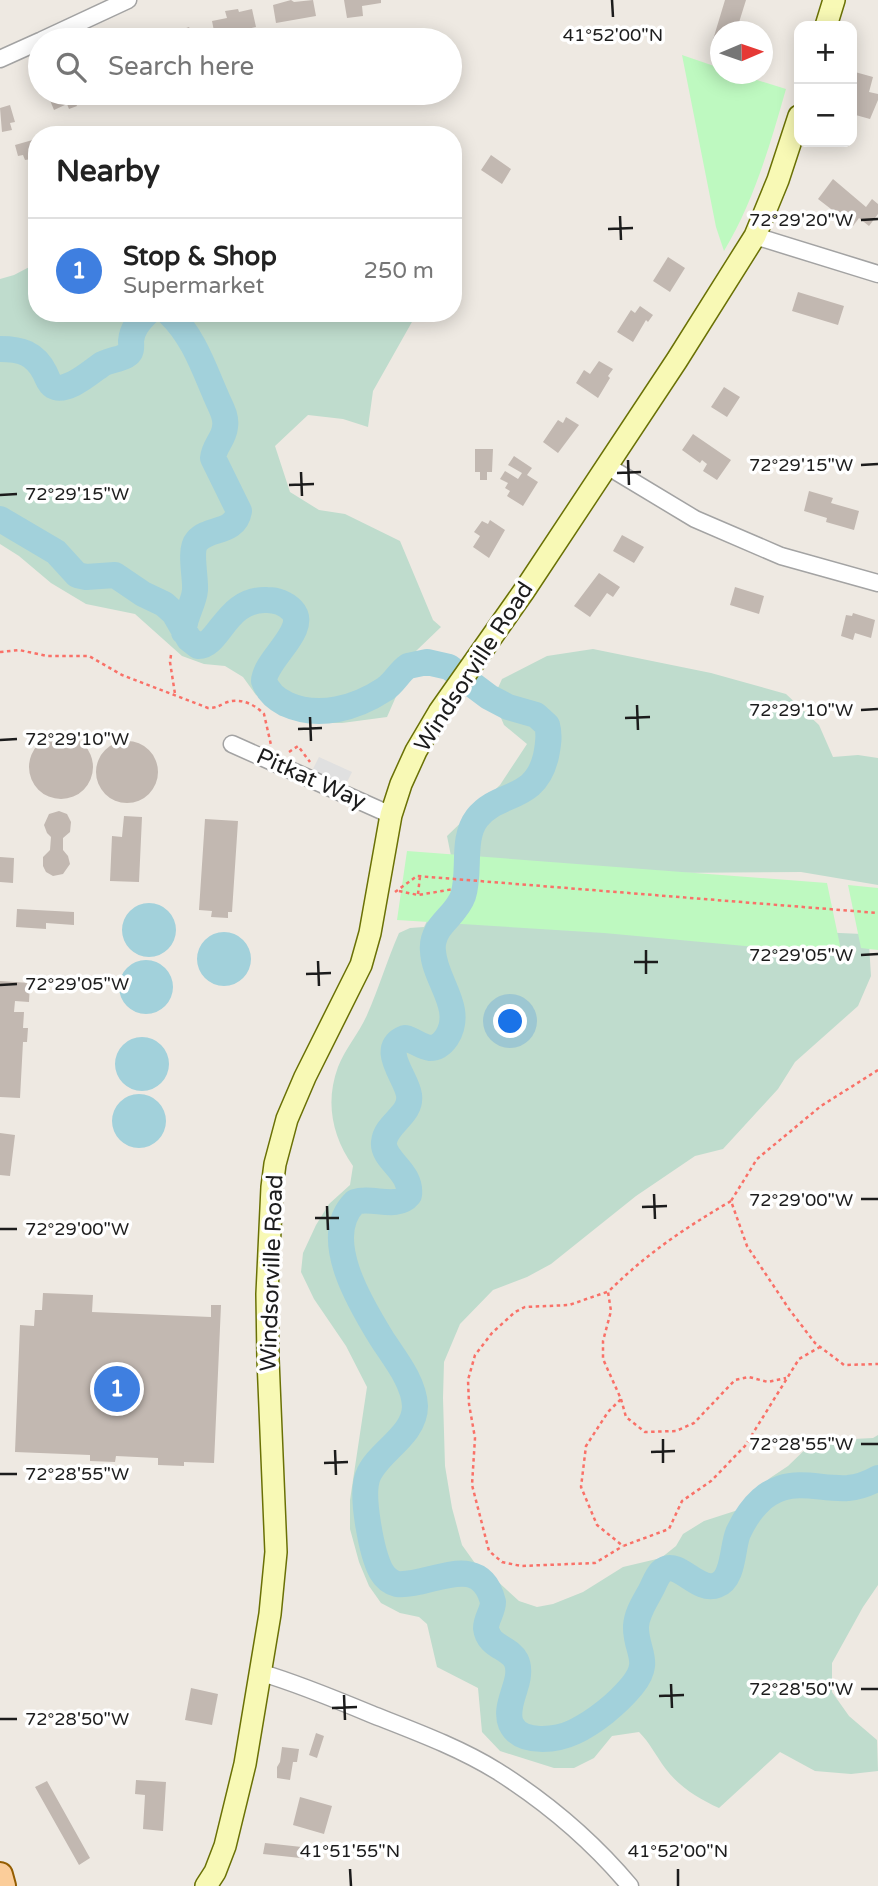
<!DOCTYPE html>
<html lang="en">
<head>
<meta charset="utf-8">
<style>
  :root { --surface:#fff; --page:#f2f2f2; --text:#222; --muted:#767676; --line:#e0e0e0; --accent:#2563eb }
  body { margin:0; font-family:"Varela Round",sans-serif; background:var(--page); color:var(--text) }
  .controls { position:absolute; right:21px; top:21px; display:grid; overflow:hidden; border-radius:14px; box-shadow:0 4px 18px #0003 }
  .controls button { width:63px; height:63px; display:grid; place-items:center; padding:0; border:0; border-bottom:2px solid var(--line); background:var(--surface); color:var(--text); font:35px sans-serif }
  .compass { position:absolute; left:710px; top:21px; width:63px; height:63px; border-radius:50%; background:var(--surface); box-shadow:0 4px 18px #0003; rotate:88deg }
  .you { position:absolute; left:511px; top:1022px; width:24px; height:24px; margin:-18px; border:5px solid #fff; border-radius:50%; background:#1a73e8; box-shadow:0 0 0 10px #1a73e833 }
  .badge { display:grid; place-items:center; width:46px; height:46px; border-radius:50%; background:var(--accent); color:#fff; font-size:23px; font-weight:700 }
  .pin { position:absolute; translate:-50% -50%; border:4px solid #fff; box-shadow:0 2px 7px #0006 }
  .list { margin:0; padding:0; list-style:none }
  h2 { display:flex; justify-content:space-between; align-items:center; height:91px; margin:0; padding:0 28px; font-size:30px }
  h2 small { font-size:23px; font-weight:400; color:var(--muted) }
  .list li { display:grid; grid-template-columns:46px 1fr auto; gap:21px; align-items:center; box-sizing:border-box; height:105px; padding:0 28px; border-top:2px solid var(--line) }
  .list b { display:block; font-size:26px; white-space:nowrap }
  .list p { margin:0; font-size:23px; white-space:nowrap; color:var(--muted) }
  .list em { font-size:23px; font-style:normal; color:var(--muted) }
  .icon { flex:none; width:38px; height:38px; fill:none; stroke:currentColor; stroke-width:2; stroke-linecap:round; stroke-linejoin:round }
  .map { position:relative; flex:none; width:878px; height:1886px; overflow:hidden }
  .search { position:absolute; background:var(--surface); box-shadow:0 4px 18px #0003; left:28px; top:28px; width:434px; height:77px; display:flex; align-items:center; gap:18px; box-sizing:border-box; padding:0 24px; border-radius:38px; color:var(--muted); font-size:26px }
  .panel { position:absolute; background:var(--surface); box-shadow:0 4px 18px #0003; left:28px; top:126px; width:434px; height:196px; border-radius:28px }
  .map>svg:first-child { display:block }
  .wetland { fill:#bfdccd }
  .park { fill:#bef9c0 }
  .parking { fill:#e0e0e0 }
  .water { fill:#a2d1db }
  .lines { fill:none; stroke-linecap:round; stroke-linejoin:round }
  .river { stroke:#a2d1db; stroke-width:26 }
  .building { fill:#c2b8b1 }
  .street-casing { stroke:#a3a3a3; stroke-width:19 }
  .secondary-casing { stroke:#6a7105; stroke-width:24 }
  .primary-casing { stroke:#945d01; stroke-width:28 }
  .path { stroke:#f97168; stroke-width:2.5; stroke-dasharray:3.5 3.5; stroke-linecap:butt }
  .street { stroke:#fff; stroke-width:16 }
  .secondary { stroke:#f8f9b5; stroke-width:21 }
  .primary { stroke:#fbcd9a; stroke-width:24 }
  .ticks { fill:none; stroke:#1c1c1c; stroke-width:2.5 }
  .labels { text-anchor:middle; dominant-baseline:central; stroke-width:7; stroke-linejoin:round; paint-order:stroke }
  .street-label { font-size:23px; fill:#1c1c1c; stroke:#fff }
  .ticks-label { font-size:18px; text-anchor:middle; fill:#1c1c1c; stroke:#fff; stroke-width:7; stroke-linejoin:round; paint-order:stroke }
</style>
</head>
<body>
<div class="map">
<svg width="878" height="1886" viewBox="0 0 878 1886">
  <rect width="100%" height="100%" fill="#eee9e2"/>
  <!-- wetland -->
  <path class="wetland" d="M37,263V313H417L373,391L368,427L343,419L308,415L275,446L290,492L319,510L345,514L400,541L433,620L441,627L416,651L387,717L342,723H312L284,711L256,695L243,677L225,666L204,664L182,656L135,614L86,604L51,583L19,556L0,544V279L14,275Z
    M593,649L711,673L786,694L819,725L833,757L858,755L878,758V885L801,872L661,873L451,856L447,836L500,785L527,744L504,725L493,699L502,679L547,656Z
    M430,915L862,934L869,944L871,976L858,1006L795,1062L778,1089L723,1149L695,1156L636,1196L551,1264L527,1277L493,1290L460,1324L444,1362L443,1398L445,1466L452,1508L462,1545L477,1566L495,1579L519,1601L537,1607L553,1604L583,1592L623,1567L661,1558L676,1546L683,1534L704,1521L738,1510L770,1478L788,1466L814,1441L873,1438L878,1435V1585L863,1607L832,1663V1692L849,1716L877,1740L878,1771L851,1774L815,1771L780,1752L719,1808C699,1799 679,1787 665,1768C656,1756 650,1743 639,1732L612,1736L594,1758L574,1768H554L500,1751L482,1732L478,1688L437,1667L427,1624L419,1617L400,1613L381,1603L369,1586L359,1562L350,1529V1500L367,1387L346,1346L314,1299L301,1272L303,1253L316,1225L329,1204L350,1185L353,1166C332,1136 325,1102 338,1067C345,1049 359,1033 367,1015C379,988 387,960 399,933L410,928L424,927Z"/>
  <!-- park -->
  <path class="park" d="M682,55L720,68V74H738L786,89C770,145 754,201 724,251L716,227Z
    M407,851L827,883L842,955L604,933L397,920Z
    M848,885L878,888V950L861,948Z"/>
  <!-- parking -->
  <path class="parking" d="M319,757L352,772L344,788L311,773Z"/>
  <!-- water -->
  <path class="water" d="M122 930a27 27 0 1 1 54 0a27 27 0 1 1-54 0Z
    M197 959a27 27 0 1 1 54 0a27 27 0 1 1-54 0Z
    M119 987a27 27 0 1 1 54 0a27 27 0 1 1-54 0Z
    M115 1064a27 27 0 1 1 54 0a27 27 0 1 1-54 0Z
    M112 1121a27 27 0 1 1 54 0a27 27 0 1 1-54 0Z"/>
  <g class="lines">
    <!-- river -->
    <path class="river" d="M169,313C193,336 203,366 216,396C220,406 227,416 225,427C224,439 214,446 213,458L239,511C235,534 209,527 197,541C189,550 196,578 195,590C194,604 183,618 184,632
      M0,349C21,349 35,353 45,373C47,377 49,384 53,386C66,394 91,372 101,365C108,360 126,359 130,352C132,349 131,344 131,341C132,329 139,321 147,313
      M0,519L56,552L77,575L86,577L115,575L143,594L164,604L174,613L189,639L198,646C219,647 226,598 267,600C276,600 285,603 292,610C310,629 265,659 264,681C268,693 276,699 286,704C319,719 356,708 385,689C395,682 399,672 408,666L427,662L449,667L489,697L508,707L536,715L547,725C550,735 548,746 546,756C535,803 499,790 477,818C461,839 471,872 463,896C458,910 446,918 438,930C434,937 432,944 433,951C434,980 465,1008 447,1037C443,1043 438,1048 430,1048C421,1047 414,1040 405,1038C378,1048 407,1078 409,1095C412,1115 386,1123 384,1142C382,1160 412,1171 409,1195C397,1210 372,1196 355,1202C319,1237 361,1305 382,1339C395,1359 414,1382 415,1406C415,1436 378,1451 368,1476C360,1495 372,1554 381,1571C385,1578 390,1582 397,1584C430,1587 480,1549 493,1602C493,1611 486,1619 486,1628C489,1655 530,1643 515,1688C512,1699 506,1712 511,1724C521,1745 557,1740 574,1732C595,1722 617,1704 632,1686C653,1661 635,1651 636,1626C637,1612 646,1600 652,1588C655,1582 658,1573 664,1570C679,1560 698,1593 717,1585C734,1579 732,1548 738,1533C744,1520 752,1508 762,1499C790,1475 817,1490 848,1488C859,1487 869,1483 878,1478"/>
  </g>
  <!-- building -->
  <path class="building" d="M291,0L294,2L313,0L316,16L276,23L273,5Z
    M344,0H381V3L362,6L363,16L347,18Z
    M725,0H746L736,32H720V46L712,43Z
    M238,9L239,12L252,9L256,27L215,36L212,21L227,18L225,11Z
    M189,27L195,40H166L164,36Z
    M855,72L873,77L869,92L878,94V100L870,119L852,114V84Z
    M47,93H77L79,97L74,99L77,106L69,109L67,104L54,110Z
    M10,105L15,122L10,123L12,130L2,132L0,108Z
    M36,139L37,151L29,153L31,159L25,160L23,155L18,156L15,145Z
    M491,155L511,169L502,184L481,170Z
    M833,179L866,207L872,199L878,204V214L869,226L859,218L853,226L818,199Z
    M668,257L685,268L670,292L653,281Z
    M798,292L844,306L838,325L792,311Z
    M640,306L653,315L648,322L646,320L633,342L617,332L631,310L635,313Z
    M599,361L613,369L608,376L610,378L598,398L576,383L584,370L590,374Z
    M724,387L740,397L727,417L711,407Z
    M566,417L579,425L558,453L543,442L558,420L563,423Z
    M693,434L731,460L717,480L703,471L707,464L702,460L700,463L682,450Z
    M475,449H493L492,472H487V480H480V472H475Z
    M514,456L532,468L527,475L538,482L523,506L507,496L510,491L505,488L508,483L500,479L505,471L518,479L522,473L508,465Z
    M809,491L833,498L831,503L859,511L854,530L826,522L827,518L804,511Z
    M490,520L505,530L489,558L473,547L480,536L474,532L482,521L488,524Z
    M622,535L644,547L634,563L613,551Z
    M599,573L620,587L613,597L607,593L590,617L574,606Z
    M735,587L764,596L759,614L730,605Z
    M853,613L875,620L871,638L855,633L853,640L841,636L846,615L852,616Z
    M29 767a32 32 0 1 1 64 0a32 32 0 1 1-64 0Z
    M96 772a31 31 0 1 1 62 0a31 31 0 1 1-62 0Z
    M59,811L67,814L71,822L70,832L63,838V850L68,856L70,864L63,874L53,876L46,872L43,866V857L50,850L51,837L47,833L44,825L49,814Z
    M124,816L142,817L139,882L110,881L112,836L122,837Z
    M205,819L238,821L232,912H228V918L211,917L212,911L199,910Z
    M0,857L14,858L13,883L0,882Z
    M17,909L74,912V925L46,923V929L16,927Z
    M0,981L30,983L29,1002L15,1001L14,1012H24L23,1028H28L27,1042H23L20,1098L0,1097Z
    M0,1133L15,1135L10,1176L0,1175Z
    M43,1293L93,1295L92,1312L211,1317V1305H221L214,1463L184,1462V1466L158,1465V1458L116,1456L115,1462L90,1461V1455L15,1452L20,1325L34,1326L35,1310H42Z
    M191,1688L218,1694L212,1725L185,1720Z
    M316,1733L324,1736L317,1758L309,1755Z
    M282,1747L299,1749L297,1762H293L290,1780L277,1778V1767L280,1762Z
    M136,1780L166,1782L163,1831L143,1829L145,1795L135,1794Z
    M47,1781L90,1858L79,1865L35,1787Z
    M300,1797L332,1806L324,1834L293,1825Z
    M265,1843L311,1848L310,1859L263,1854Z"/>
  <g class="lines">
    <!-- street casing -->
    <g class="street-casing">
      <path id="street" d="M42,40L128,0
        M0,59L40,41
        M755,236L878,274
        M607,466L695,519L781,556L878,583
        M232,744L391,815
        M262,1673C299,1684 335,1699 371,1714C414,1731 458,1747 497,1771C546,1802 593,1842 630,1886"/>
    </g>
    <!-- secondary casing -->
    <g class="secondary-casing">
      <path id="secondary" d="M826,26L834,0
        M206,1886L215,1872L225,1846L245,1764L270,1614L276,1552L268,1359L267,1294L272,1187L275,1164L287,1119L305,1077L361,965L370,933L391,815L401,784L416,751L439,712L524,591L677,360L755,236L778,180L799,116"/>
    </g>
    <!-- primary casing -->
    <g class="primary-casing">
      <path id="primary" d="M0,1875L3,1886"/>
    </g>
    <!-- path -->
    <path class="path" d="M0,652L19,650L47,656H89L122,675L208,708C216,708 219,706 225,703C240,697 254,704 264,714L271,745
      M171,655L170,662L175,694
      M289,752L298,746L310,762
      M399,891L418,895L454,889
      M395,892L417,876L878,913
      M418,894L420,876
      M878,1070L821,1106L757,1159L731,1201L747,1246L789,1309L815,1343L844,1365L878,1364
      M731,1201C685,1228 646,1254 608,1292L611,1311L603,1341V1359L621,1399L608,1412L586,1446L581,1487L597,1525L623,1546L669,1529L682,1501L711,1481L745,1446L799,1359L820,1347
      M607,1292L569,1305L525,1307L515,1312L492,1333L475,1355L468,1380L469,1404L475,1438L472,1485L489,1551L502,1562L521,1566L595,1563L623,1546
      M621,1399L626,1417L645,1432L676,1431L694,1423L735,1380L749,1377L768,1382L786,1378"/>
    <!-- street -->
    <use href="#street" class="street"/>
    <!-- secondary -->
    <use href="#secondary" class="secondary"/>
    <!-- primary -->
    <use href="#primary" class="primary"/>
  </g>
  <!-- ticks -->
  <path class="ticks" d="M612,0L613,17M620,216L621,240M861,220L878,219M608,229L633,228M628,460L629,485M861,465L878,464M301,472L302,496M617,473L641,472M289,485L314,484M0,495L17,494M637,705L638,730M861,710L878,709M310,717L311,741M625,718L650,717M298,729L322,728M0,740L17,739M646,950V974M861,955L878,954M318,961L319,986M634,962H658M306,974L331,973M0,985L17,984M654,1194L655,1219M861,1199H878M327,1206L328,1230M642,1207L667,1206M315,1218H339M0,1229H17M663,1439V1463M861,1444H878M335,1450L336,1475M651,1452L675,1451M324,1463L348,1462M0,1474H17M671,1684L672,1708M861,1689H878M344,1695L345,1720M659,1696L684,1695M332,1708L357,1707M0,1719H17M350,1869L351,1886M678,1869V1886"/>
  <g class="labels">
    <!-- street labels -->
    <g class="street-label">
      <text transform="translate(474 667) rotate(-57)">Windsorville Road</text>
      <text transform="translate(311 779) rotate(24)">Pitkat Way</text>
      <text transform="translate(272 1273) rotate(-88)">Windsorville Road</text>
    </g>
  </g>
  <g class="ticks-label">
    <text x="613" y="41">41°52'00"N</text>
    <text x="801" y="226">72°29'20"W</text>
    <text x="801" y="471">72°29'15"W</text>
    <text x="77" y="500">72°29'15"W</text>
    <text x="801" y="716">72°29'10"W</text>
    <text x="77" y="745">72°29'10"W</text>
    <text x="801" y="961">72°29'05"W</text>
    <text x="77" y="990">72°29'05"W</text>
    <text x="801" y="1206">72°29'00"W</text>
    <text x="77" y="1235">72°29'00"W</text>
    <text x="801" y="1450">72°28'55"W</text>
    <text x="77" y="1480">72°28'55"W</text>
    <text x="801" y="1695">72°28'50"W</text>
    <text x="77" y="1725">72°28'50"W</text>
    <text x="350" y="1857">41°51'55"N</text>
    <text x="678" y="1857">41°52'00"N</text>
  </g>
</svg>
<div class="controls">
<button>+</button>
<button>−</button>
</div>
<svg class="compass" viewBox="-18 -18 36 36"><path d="M0-13l5 13h-10z" fill="#e53935"/><path d="M0 13l5-13h-10z" fill="#767676"/></svg>
<div class="you"></div>
<div class="pin badge" style="left:117px;top:1389px;background:#3f7fe0">1</div>
<div class="search"><svg class="icon" aria-label="search" viewBox="0 0 24 24"><circle cx="10" cy="10" r="6"/><path d="M15 15l6 6"/></svg>Search here</div>
<section class="panel">
<h2>Nearby<small></small></h2>
<ul class="list">
<li><span class="badge" style="background:#3f7fe0">1</span><div><b>Stop &amp; Shop</b><p>Supermarket</p></div><em>250 m</em></li>
</ul>
</section>
</div>
</body>
</html>
